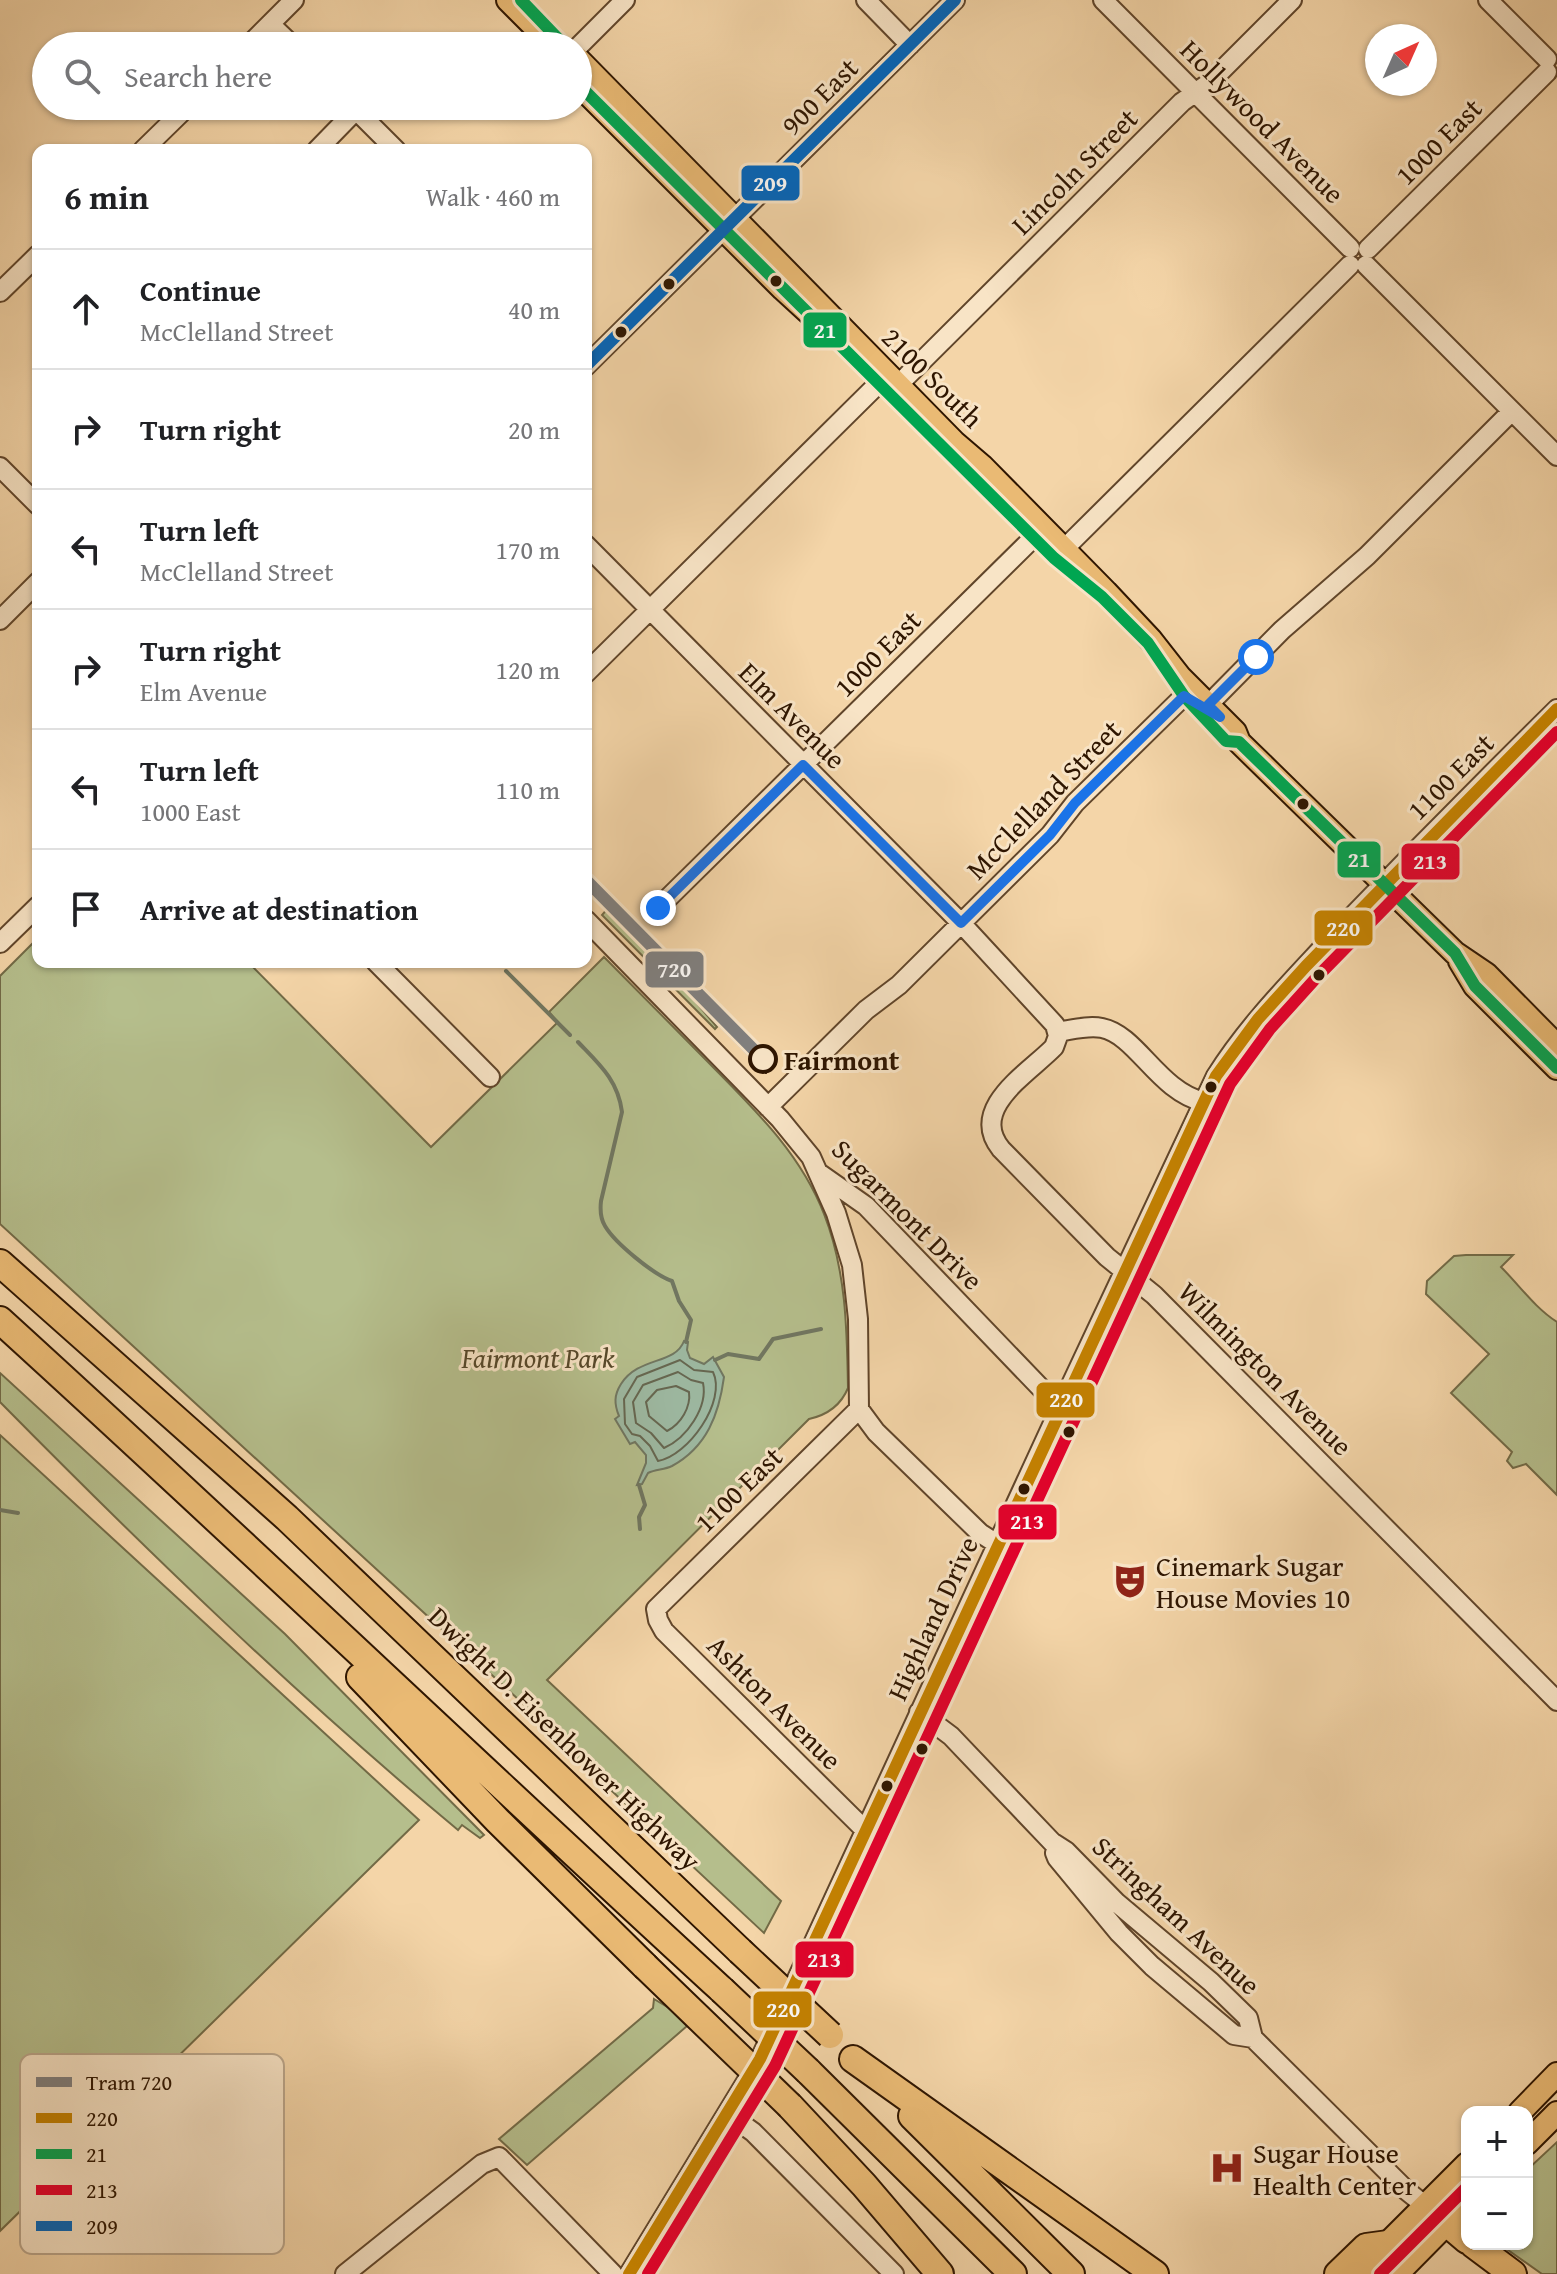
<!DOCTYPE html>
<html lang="en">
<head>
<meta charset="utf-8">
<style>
  :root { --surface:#fff; --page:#f2f2f2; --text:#202124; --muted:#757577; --line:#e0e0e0 }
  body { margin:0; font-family:"Gentium Book Plus",serif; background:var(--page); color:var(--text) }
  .controls { position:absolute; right:24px; bottom:24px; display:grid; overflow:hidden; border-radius:16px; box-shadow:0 2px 6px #0004 }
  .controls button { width:72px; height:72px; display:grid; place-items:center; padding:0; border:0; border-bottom:2px solid var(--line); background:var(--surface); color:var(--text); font:40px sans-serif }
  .compass { position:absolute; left:1365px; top:24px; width:72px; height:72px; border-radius:50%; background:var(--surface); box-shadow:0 2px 6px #0004; rotate:45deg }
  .stop { position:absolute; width:24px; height:24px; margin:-18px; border:6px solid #1a73e8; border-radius:50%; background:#fff }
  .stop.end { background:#1a73e8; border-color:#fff; box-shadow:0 2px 8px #0008 }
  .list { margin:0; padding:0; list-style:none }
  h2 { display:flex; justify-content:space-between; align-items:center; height:104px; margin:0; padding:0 32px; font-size:34px }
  h2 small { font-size:26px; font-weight:400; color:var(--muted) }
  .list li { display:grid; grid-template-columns:52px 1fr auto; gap:24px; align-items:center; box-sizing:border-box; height:120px; padding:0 32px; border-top:2px solid var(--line) }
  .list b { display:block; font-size:30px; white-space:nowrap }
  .list p { margin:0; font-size:26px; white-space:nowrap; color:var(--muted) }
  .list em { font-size:26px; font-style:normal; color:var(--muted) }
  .icon { flex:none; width:44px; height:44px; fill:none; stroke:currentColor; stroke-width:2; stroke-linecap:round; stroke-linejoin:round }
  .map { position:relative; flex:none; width:1557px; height:2274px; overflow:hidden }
  .search { position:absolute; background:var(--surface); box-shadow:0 2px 6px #0004; left:32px; top:32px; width:560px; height:88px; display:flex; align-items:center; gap:20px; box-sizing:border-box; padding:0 28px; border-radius:44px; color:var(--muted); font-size:30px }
  .panel { position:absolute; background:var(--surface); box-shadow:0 2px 6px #0004; left:32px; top:144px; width:560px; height:824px; border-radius:16px }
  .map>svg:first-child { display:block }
  .green { fill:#b5be8c; stroke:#726a46; stroke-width:2 }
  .water { fill:#9db9a2; stroke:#717761; stroke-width:2 }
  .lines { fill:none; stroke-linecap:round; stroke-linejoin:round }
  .shore { stroke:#666751; stroke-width:2 }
  .stream { stroke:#717761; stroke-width:4 }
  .minor-casing { stroke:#60452a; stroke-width:22 }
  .major-casing { stroke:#2e1500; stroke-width:26 }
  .highway-casing { stroke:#2e1500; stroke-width:30 }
  .minor { stroke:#f8e4c6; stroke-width:18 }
  .major { stroke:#eaba74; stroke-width:22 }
  .highway { stroke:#eaba74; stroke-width:26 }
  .tram { stroke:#2e1500; stroke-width:2 }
  .highway-bridge-casing { stroke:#2e1500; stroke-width:30; stroke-linecap:butt }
  .highway-bridge { stroke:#eaba74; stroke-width:26 }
  .bus-1-casing { stroke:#f8e4c6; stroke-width:18 }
  .bus-2-casing { stroke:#f8e4c6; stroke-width:18 }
  .bus-3-casing { stroke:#f8e4c6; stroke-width:18 }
  .bus-4-casing { stroke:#f8e4c6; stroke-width:18 }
  .bus-1 { stroke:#c58200; stroke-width:12 }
  .bus-2 { stroke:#00a651; stroke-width:12 }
  .bus-3 { stroke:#e4002b; stroke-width:12 }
  .bus-4 { stroke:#0065bd; stroke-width:12 }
  .tram-1-casing { stroke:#f8e4c6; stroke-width:18 }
  .tram-1 { stroke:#808080; stroke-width:12 }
  .route { stroke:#1a73e8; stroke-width:10 }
  .bus-dot { fill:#2e1500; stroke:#f8e4c6; stroke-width:3 }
  .stop-dot { fill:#f8e4c6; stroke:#2e1500; stroke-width:4 }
  .labels { text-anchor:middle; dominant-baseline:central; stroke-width:6; stroke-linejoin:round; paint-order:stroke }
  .street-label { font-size:28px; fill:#2e1500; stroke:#f8e4c6 }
  .stop-label { font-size:28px; font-weight:bold; fill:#2e1500; stroke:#f8e4c6; text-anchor:start }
  .park-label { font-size:28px; font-style:italic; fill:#56482a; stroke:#f8e4c6 }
  .poi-label { font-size:28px; fill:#2e1500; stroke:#f8e4c6; text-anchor:start }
  .key { fill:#f8e4c6; stroke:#bba68b; stroke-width:2 }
  .key-label { font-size:22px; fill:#2e1500 }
  .line-badge { stroke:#f8e4c6; stroke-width:3 }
  .badge-label { font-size:22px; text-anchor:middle; font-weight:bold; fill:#fff }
</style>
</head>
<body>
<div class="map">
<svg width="1557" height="2274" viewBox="0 0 1557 2274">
  <rect width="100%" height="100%" fill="#f4d5a8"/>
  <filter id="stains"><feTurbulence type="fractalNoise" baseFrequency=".0025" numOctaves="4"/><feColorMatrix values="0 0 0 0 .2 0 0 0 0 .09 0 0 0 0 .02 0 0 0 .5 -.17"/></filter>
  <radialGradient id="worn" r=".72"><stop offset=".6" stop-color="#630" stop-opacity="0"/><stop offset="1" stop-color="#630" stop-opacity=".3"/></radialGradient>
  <!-- green -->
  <path class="green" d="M609,907L655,954L717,1027L715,1029L602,915Z
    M38,938V962H248L431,1147L558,1022L549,1012L604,957C638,991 672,1026 707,1061C752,1107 800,1152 824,1214C846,1270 847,1328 848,1388C841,1405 827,1415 809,1419L547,1680L781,1901L764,1933L554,1737L555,1733L0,1224V976Z
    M1466,1255H1513L1501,1267C1520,1286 1535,1308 1557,1322V1495L1526,1464L1513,1468L1507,1461L1512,1452L1451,1393L1489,1354L1426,1294L1427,1281L1454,1256Z
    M0,1373L285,1634L484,1835L480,1838L462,1825L458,1830C297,1696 147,1551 0,1402Z
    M0,1435L419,1820L0,2231Z
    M654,1999L669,2008L687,2026L527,2165L499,2139L653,2008Z
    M1557,2142V2274H1542L1508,2250L1504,2244H1527V2170Z"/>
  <!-- water -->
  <path class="water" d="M684,1341L688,1342L687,1350L690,1358L704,1364L713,1357L724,1377C719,1414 707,1447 672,1466C664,1470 656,1469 648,1473L642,1484L637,1485L646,1463V1455L635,1442L630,1444L615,1419L619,1416C614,1404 614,1395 621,1384C639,1356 675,1365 684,1341Z"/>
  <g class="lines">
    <!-- shore -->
    <path class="shore" d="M680,1360L694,1370L713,1372C727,1401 688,1456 658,1461L650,1446L640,1436L632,1434L625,1424L624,1399L637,1377Z
      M678,1372L691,1380L703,1383C708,1407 687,1438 664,1448L651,1433L636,1423L633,1402L643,1385Z
      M676,1386L689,1392C691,1407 681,1424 667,1431L649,1416L646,1402L657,1390Z"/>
    <!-- stream -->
    <path class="stream" d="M506,971L570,1035
      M578,1042C599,1064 618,1080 622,1112L601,1201C600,1210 600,1218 605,1226C615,1243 654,1275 672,1281L679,1301L691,1320L686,1342
      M715,1360L728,1354L759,1359L773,1339L821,1329
      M639,1485L645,1505L639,1517L640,1529
      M0,1510L18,1513"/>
    <!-- minor casing -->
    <g class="minor-casing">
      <path id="minor" d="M866,0L910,45
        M1103,0L1350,248
        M1488,0L1547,59
        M270,24L293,46
        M248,46L294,0
        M578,47L625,0
        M352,106L396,150
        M143,150L188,106
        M317,150L356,110
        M1368,249L1547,72
        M1366,265L1557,456
        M0,292L38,255
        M586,366L955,0
        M898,385L1182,102L1209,83L1292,0
        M0,467L38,505
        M586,545L961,923L1055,1025L1058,1036L1054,1047C1029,1073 968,1108 1001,1149L1107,1257L1154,1295L1557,1701
        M1064,549L1350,265
        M0,620L38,582
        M586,673L879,383
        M1208,705L1282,630L1367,556L1512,411
        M658,908L1033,538
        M586,920L780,1119L811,1157L836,1213L852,1265L858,1319L859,1409L876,1432L980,1533L997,1544
        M0,943L38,906
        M376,962L490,1077
        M1057,1032C1071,1030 1088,1025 1102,1028C1137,1035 1158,1091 1204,1102
        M768,1107L866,1010L899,985L1050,835L1075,803L1184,696
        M819,1173L866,1206L1060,1408
        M859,1409L656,1609L658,1620L664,1631L865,1830
        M919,1712L951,1736L1052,1842L1066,1851L1117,1903L1211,1982L1248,2018L1253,2038L1407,2191L1447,2223
        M1055,1853L1057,1858L1119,1933L1152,1966L1234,2035L1253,2038
        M728,2114L753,2132L894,2274
        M499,2157L613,2274
        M345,2274L482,2164L499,2157
        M629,2274L760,2059L1060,1408L1216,1076C1250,1022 1295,978 1338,931C1410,856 1483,782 1557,709"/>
    </g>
    <!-- major casing -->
    <g class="major-casing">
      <path id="major" d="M508,0L554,46
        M578,59L954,442L982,466L1106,592L1151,640L1180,677L1235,732L1239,742L1455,953L1486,974L1557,1046
        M578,84L783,289L819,322
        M1460,961L1475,986L1557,1068
        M1520,2112L1557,2074
        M1527,2143L1557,2113
        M1357,2274L1467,2164
        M1397,2274L1467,2203"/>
    </g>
    <!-- highway casing -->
    <g class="highway-casing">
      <path id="highway" d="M0,1263L287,1518L740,1951
        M0,1320C243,1541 480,1768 722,1990
        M360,1677L498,1821L645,1966
        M853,2059L1155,2274
        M808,2071L1013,2274
        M790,2106L864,2185L940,2274
        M912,2116L1071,2274
        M1447,2223L1467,2240
        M1473,2244L1513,2274
        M1338,2274L1366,2247L1388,2244"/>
    </g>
    <!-- minor -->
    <use href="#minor" class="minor"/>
    <!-- major -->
    <use href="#major" class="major"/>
    <!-- highway -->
    <use href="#highway" class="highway"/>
    <!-- tram -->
    <path class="tram" d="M655,950L715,1021L766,1073"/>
    <!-- highway-bridge casing -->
    <g class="highway-bridge-casing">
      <path id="highway-bridge" d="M740,1951L830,2035
        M645,1966L790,2106
        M722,1990L808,2071"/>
    </g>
    <!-- highway-bridge -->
    <use href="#highway-bridge" class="highway-bridge"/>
    <!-- bus-1 casing -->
    <g class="bus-1-casing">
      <path id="bus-1" d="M629,2274L760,2059L1216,1076L1258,1019L1306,966L1557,709"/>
    </g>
    <!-- bus-2 casing -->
    <g class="bus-2-casing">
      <path id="bus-2" d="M521,0L565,46
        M578,84L1054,558L1102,597L1148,643L1184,696L1226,741L1239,742L1455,953L1475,986L1557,1068"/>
    </g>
    <!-- bus-3 casing -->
    <g class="bus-3-casing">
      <path id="bus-3" d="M648,2274L775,2066L1230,1084L1270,1029L1317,977L1557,732
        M1380,2274L1467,2187"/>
    </g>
    <!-- bus-4 casing -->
    <g class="bus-4-casing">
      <path id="bus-4" d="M586,366L955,0"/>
    </g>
    <!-- bus-1 -->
    <use href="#bus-1" class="bus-1"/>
    <!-- bus-2 -->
    <use href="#bus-2" class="bus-2"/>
    <!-- bus-3 -->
    <use href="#bus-3" class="bus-3"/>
    <!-- bus-4 -->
    <use href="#bus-4" class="bus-4"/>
    <!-- tram-1 casing -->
    <g class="tram-1-casing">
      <path id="tram-1" d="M586,880L763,1059"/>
    </g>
    <!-- tram-1 -->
    <use href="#tram-1" class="tram-1"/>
  </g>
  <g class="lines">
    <!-- route -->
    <path class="route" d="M658,908L803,765L961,923L1050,835L1075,803L1184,696L1220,717L1208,705L1256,657"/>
  </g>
  <!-- icons -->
  <defs>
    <g id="theatre-bare" transform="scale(2.76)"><path d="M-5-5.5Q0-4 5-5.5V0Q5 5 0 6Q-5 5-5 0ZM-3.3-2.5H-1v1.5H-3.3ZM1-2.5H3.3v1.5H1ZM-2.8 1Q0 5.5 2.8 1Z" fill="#8f2418" stroke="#f8e4c6" stroke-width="2.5" paint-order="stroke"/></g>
    <g id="hospital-bare" transform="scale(2.76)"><path d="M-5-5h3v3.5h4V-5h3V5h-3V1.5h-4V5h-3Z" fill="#8f2418" stroke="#f8e4c6" stroke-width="2.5" paint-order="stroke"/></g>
  </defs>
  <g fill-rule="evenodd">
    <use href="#theatre-bare" x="1130" y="1581"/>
    <use href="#hospital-bare" x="1227" y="2168"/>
  </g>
  <!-- markers -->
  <g class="bus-dot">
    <circle cx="776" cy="281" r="7"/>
    <circle cx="669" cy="284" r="7"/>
    <circle cx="621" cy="332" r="7"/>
    <circle cx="1303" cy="804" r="7"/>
    <circle cx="1319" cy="975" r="7"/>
    <circle cx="1211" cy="1087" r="7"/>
    <circle cx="1069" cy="1432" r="7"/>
    <circle cx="1024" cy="1489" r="7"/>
    <circle cx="922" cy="1749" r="7"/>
    <circle cx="887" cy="1786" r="7"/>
  </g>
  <circle class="stop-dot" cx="763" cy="1059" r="13"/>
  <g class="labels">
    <!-- street labels -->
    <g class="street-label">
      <text transform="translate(819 96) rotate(-45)">900 East</text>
      <text transform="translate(1263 121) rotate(45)">Hollywood Avenue</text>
      <text transform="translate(1438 141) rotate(-45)">1000 East</text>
      <text transform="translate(1074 171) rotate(-45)">Lincoln Street</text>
      <text transform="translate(933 377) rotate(45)">2100 South</text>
      <text transform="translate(877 653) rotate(-45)">1000 East</text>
      <text transform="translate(793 715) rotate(45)">Elm Avenue</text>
      <text transform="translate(1450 776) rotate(-45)">1100 East</text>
      <text transform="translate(1043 799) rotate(-46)">McClelland Street</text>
      <text transform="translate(908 1214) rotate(45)">Sugarmont Drive</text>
      <text transform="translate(1266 1368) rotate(45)">Wilmington Avenue</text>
      <text transform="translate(738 1489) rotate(-44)">1100 East</text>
      <text transform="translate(932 1618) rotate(-65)">Highland Drive</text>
      <text transform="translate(775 1702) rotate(45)">Ashton Avenue</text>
      <text transform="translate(565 1738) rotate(44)">Dwight D. Eisenhower Highway</text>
      <text transform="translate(1177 1915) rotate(43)">Stringham Avenue</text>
    </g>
    <!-- stop labels -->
    <g class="stop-label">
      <text x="784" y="1059">Fairmont</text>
    </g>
    <!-- park labels -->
    <g class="park-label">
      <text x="538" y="1357">Fairmont Park</text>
    </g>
    <!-- poi labels -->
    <g class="poi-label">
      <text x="1156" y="1565">Cinemark Sugar<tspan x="1156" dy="32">House Movies 10</tspan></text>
      <text x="1253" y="2152">Sugar House<tspan x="1253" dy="32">Health Center</tspan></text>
    </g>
  </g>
  <!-- legend -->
  <rect x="20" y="2054" width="264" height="200" rx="12" class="key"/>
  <rect x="36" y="2077" width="36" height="10" fill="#808080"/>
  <rect x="36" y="2113" width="36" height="10" fill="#c58200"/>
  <rect x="36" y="2149" width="36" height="10" fill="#00a651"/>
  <rect x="36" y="2185" width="36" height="10" fill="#e4002b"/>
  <rect x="36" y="2221" width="36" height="10" fill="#0065bd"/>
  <g class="key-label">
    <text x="86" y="2090">Tram 720</text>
    <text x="86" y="2126">220</text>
    <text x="86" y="2162">21</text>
    <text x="86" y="2198">213</text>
    <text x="86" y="2234">209</text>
  </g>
  <g class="line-badge">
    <rect x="740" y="164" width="61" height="38" rx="8" fill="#0065bd"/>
    <rect x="802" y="311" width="46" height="38" rx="8" fill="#00a651"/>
    <rect x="1336" y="840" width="46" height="39" rx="8" fill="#00a651"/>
    <rect x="1400" y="842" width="61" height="39" rx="8" fill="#e4002b"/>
    <rect x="1313" y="909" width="61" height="38" rx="8" fill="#c58200"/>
    <rect x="644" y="950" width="61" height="39" rx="8" fill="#808080"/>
    <rect x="1035" y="1381" width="61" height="38" rx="8" fill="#c58200"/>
    <rect x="997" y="1503" width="61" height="38" rx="8" fill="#e4002b"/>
    <rect x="794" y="1940" width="61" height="39" rx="8" fill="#e4002b"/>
    <rect x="752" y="1990" width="61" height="39" rx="8" fill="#c58200"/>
  </g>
  <g class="badge-label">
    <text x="770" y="191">209</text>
    <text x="825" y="338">21</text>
    <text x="1359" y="867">21</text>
    <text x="1430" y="869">213</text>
    <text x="1343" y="936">220</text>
    <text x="674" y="977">720</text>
    <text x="1066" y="1407">220</text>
    <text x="1027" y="1529">213</text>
    <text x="824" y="1967">213</text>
    <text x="783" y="2017">220</text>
  </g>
  <rect width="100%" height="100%" filter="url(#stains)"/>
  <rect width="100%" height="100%" fill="url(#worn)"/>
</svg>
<div class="controls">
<button>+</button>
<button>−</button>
</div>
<svg class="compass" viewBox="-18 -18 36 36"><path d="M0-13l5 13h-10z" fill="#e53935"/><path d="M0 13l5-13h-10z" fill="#757577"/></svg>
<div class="stop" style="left:1256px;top:657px"></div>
<div class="stop end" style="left:658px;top:908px"></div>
<div class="search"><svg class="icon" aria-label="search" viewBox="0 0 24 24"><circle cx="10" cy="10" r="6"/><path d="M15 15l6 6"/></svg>Search here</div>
<section class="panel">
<h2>6 min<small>Walk · 460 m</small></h2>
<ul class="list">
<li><svg class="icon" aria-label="ahead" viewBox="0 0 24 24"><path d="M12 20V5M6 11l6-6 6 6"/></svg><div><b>Continue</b><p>McClelland Street</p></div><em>40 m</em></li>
<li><svg class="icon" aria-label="right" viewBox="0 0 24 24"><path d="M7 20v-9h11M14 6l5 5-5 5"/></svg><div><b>Turn right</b></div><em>20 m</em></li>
<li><svg class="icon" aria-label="left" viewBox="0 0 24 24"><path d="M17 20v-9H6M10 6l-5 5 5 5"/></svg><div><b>Turn left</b><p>McClelland Street</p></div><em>170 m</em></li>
<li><svg class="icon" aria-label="right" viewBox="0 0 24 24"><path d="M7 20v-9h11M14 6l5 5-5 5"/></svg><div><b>Turn right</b><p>Elm Avenue</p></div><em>120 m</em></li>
<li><svg class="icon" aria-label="left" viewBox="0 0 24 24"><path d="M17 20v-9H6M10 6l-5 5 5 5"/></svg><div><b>Turn left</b><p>1000 East</p></div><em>110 m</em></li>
<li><svg class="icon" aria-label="arrive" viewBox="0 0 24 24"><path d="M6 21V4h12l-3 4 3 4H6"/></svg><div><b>Arrive at destination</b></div></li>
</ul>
</section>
</div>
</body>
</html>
